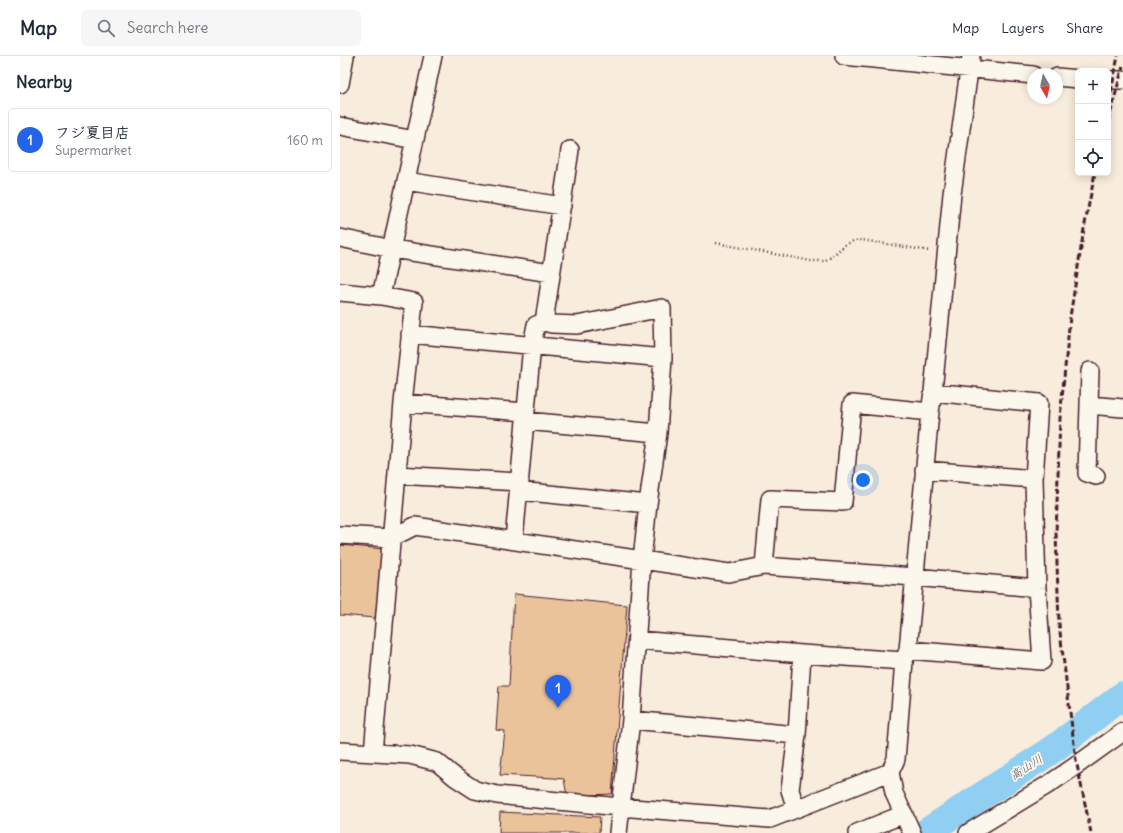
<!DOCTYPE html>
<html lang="en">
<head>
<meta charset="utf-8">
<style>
  :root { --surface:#fff; --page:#f6f6f7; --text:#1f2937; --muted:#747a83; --line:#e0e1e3; --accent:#2563eb }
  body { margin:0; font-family:Delius,"Klee One",sans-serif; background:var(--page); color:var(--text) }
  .controls { position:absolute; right:12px; top:12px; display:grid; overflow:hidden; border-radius:6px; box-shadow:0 2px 10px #0003 }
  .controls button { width:36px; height:36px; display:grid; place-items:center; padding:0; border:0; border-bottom:1px solid var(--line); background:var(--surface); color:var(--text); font:20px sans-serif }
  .compass { position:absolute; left:687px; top:12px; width:36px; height:36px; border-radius:50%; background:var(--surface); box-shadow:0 2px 10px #0003; rotate:171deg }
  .you { position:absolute; left:523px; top:424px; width:14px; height:14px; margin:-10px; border:3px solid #fff; border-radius:50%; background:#1a73e8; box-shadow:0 0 0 6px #1a73e833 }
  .badge { display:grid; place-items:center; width:26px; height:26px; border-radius:50%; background:var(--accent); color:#fff; font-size:13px; font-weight:700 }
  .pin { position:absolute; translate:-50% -33px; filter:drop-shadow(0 1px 2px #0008) }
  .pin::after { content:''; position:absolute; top:21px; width:14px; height:12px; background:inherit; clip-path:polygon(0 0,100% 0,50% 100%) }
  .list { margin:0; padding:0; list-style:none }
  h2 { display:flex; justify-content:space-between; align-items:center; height:52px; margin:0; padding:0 16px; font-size:17px }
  h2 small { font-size:13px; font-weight:400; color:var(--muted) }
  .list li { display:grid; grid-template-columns:26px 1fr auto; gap:12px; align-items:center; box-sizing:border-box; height:64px; margin:0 8px 8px; padding:0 8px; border:1px solid var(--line); border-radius:6px }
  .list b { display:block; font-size:15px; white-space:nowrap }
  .list p { margin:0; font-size:13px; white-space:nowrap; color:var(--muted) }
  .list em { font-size:13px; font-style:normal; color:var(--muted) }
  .icon { flex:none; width:22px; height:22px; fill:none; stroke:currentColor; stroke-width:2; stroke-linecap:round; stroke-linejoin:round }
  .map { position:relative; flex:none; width:783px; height:777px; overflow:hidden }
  header { display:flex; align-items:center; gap:24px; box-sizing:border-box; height:56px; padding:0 20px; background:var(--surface); border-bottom:1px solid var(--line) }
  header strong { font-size:19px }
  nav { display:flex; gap:22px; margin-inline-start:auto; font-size:14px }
  .search { width:280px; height:36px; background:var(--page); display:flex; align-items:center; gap:10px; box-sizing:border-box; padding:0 14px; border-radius:6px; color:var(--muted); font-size:15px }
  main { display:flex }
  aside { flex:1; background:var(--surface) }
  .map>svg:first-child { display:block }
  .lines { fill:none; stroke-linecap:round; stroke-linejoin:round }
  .river { stroke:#90cff1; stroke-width:28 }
  .building { fill:#ebc39b; stroke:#4a1f2b }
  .street-casing { stroke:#4a1f2b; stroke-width:20 }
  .path { stroke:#4a1f2b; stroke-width:2.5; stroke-dasharray:1 3; stroke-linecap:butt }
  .street { stroke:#fbf7ec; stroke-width:17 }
  .rail { stroke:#4a1f2b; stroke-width:3; stroke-dasharray:6 3; stroke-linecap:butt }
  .labels { text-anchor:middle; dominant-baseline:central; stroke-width:3.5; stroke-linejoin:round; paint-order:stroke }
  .water-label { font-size:12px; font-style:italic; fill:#5f5466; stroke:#fbf7ec }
</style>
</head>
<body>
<header>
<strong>Map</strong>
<div class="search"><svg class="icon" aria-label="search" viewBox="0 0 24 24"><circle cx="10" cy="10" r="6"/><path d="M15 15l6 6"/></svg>Search here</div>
<nav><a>Map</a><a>Layers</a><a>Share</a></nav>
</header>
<main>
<aside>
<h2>Nearby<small></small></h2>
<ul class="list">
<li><span class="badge">1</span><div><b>フジ夏目店</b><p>Supermarket</p></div><em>160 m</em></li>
</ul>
</aside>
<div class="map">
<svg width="783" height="777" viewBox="0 0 783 777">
  <rect width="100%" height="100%" fill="#f8eddc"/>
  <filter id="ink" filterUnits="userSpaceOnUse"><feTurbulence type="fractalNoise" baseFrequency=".025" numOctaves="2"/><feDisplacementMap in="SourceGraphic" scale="8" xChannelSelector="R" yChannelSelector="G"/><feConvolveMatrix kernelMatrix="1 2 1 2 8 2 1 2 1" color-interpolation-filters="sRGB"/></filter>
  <g filter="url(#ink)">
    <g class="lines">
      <!-- river -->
      <path class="river" d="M585,777L715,692L783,639"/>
    </g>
    <!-- building -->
    <path class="building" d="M0,489L44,493L35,562L0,559Z
      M174,538L287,549L272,738L227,740L224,723L214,722L160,719L165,675L156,674L159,630H169Z
      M160,756L260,761L259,777H159Z"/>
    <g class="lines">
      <!-- street casing -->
      <g class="street-casing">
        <path id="street" d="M504,0L693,19
          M717,21L738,23
          M768,24H783
          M0,28L5,0
          M0,70L75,84
          M66,125L222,150
          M0,182L52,193L211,217
          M0,236L41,240L74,246L63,347L33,697
          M41,240L93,0
          M204,266L212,268L237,269L322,252L323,302
          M70,278L323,302L318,377L308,448L302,504L291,664L278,777
          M63,347L186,356
          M749,349L750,315
          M185,365L318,377
          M584,414L694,423
          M57,419L180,426
          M756,420L747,417L749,349L783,352
          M179,435L308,448
          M0,479L51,482L75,470L389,517L424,510L574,521L697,532
          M174,484L192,289L196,269L204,266L230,94
          M424,510L430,443L503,446L512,348L590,356
          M297,584L462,598L564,605
          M568,594L702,605L697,532L694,423L699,347L593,336
          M291,664L457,679
          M0,695L70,699L97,706L115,721L135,734L157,739L280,751L430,763L550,716
          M456,753L450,734L457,679L462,598
          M517,777L564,758
          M572,777L554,737L550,716L556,703L564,605L568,594L590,356L593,336L612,138L631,0
          M628,777L709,728L737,709L783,676"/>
      </g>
      <!-- path -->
      <path class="path" d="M376,187L471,205H484L491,201L505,189L513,185L522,184L590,195"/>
      <!-- street -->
      <use href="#street" class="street"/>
      <!-- rail -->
      <path class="rail" d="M771,36L778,0
        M768,66L783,10
        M751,777L736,704L719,568L716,477L720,362L730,261L744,173L755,117"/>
    </g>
  </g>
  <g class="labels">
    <!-- water labels -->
    <g class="water-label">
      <text transform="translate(686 711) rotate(-33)">高山川</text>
    </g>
  </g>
</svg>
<div class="controls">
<button>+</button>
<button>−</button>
<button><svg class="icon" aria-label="locate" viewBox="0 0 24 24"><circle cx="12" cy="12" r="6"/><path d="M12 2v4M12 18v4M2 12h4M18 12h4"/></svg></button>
</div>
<svg class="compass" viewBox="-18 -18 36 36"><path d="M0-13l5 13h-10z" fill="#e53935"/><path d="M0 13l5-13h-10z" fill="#747a83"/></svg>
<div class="you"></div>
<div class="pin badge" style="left:218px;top:652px">1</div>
</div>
</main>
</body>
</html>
